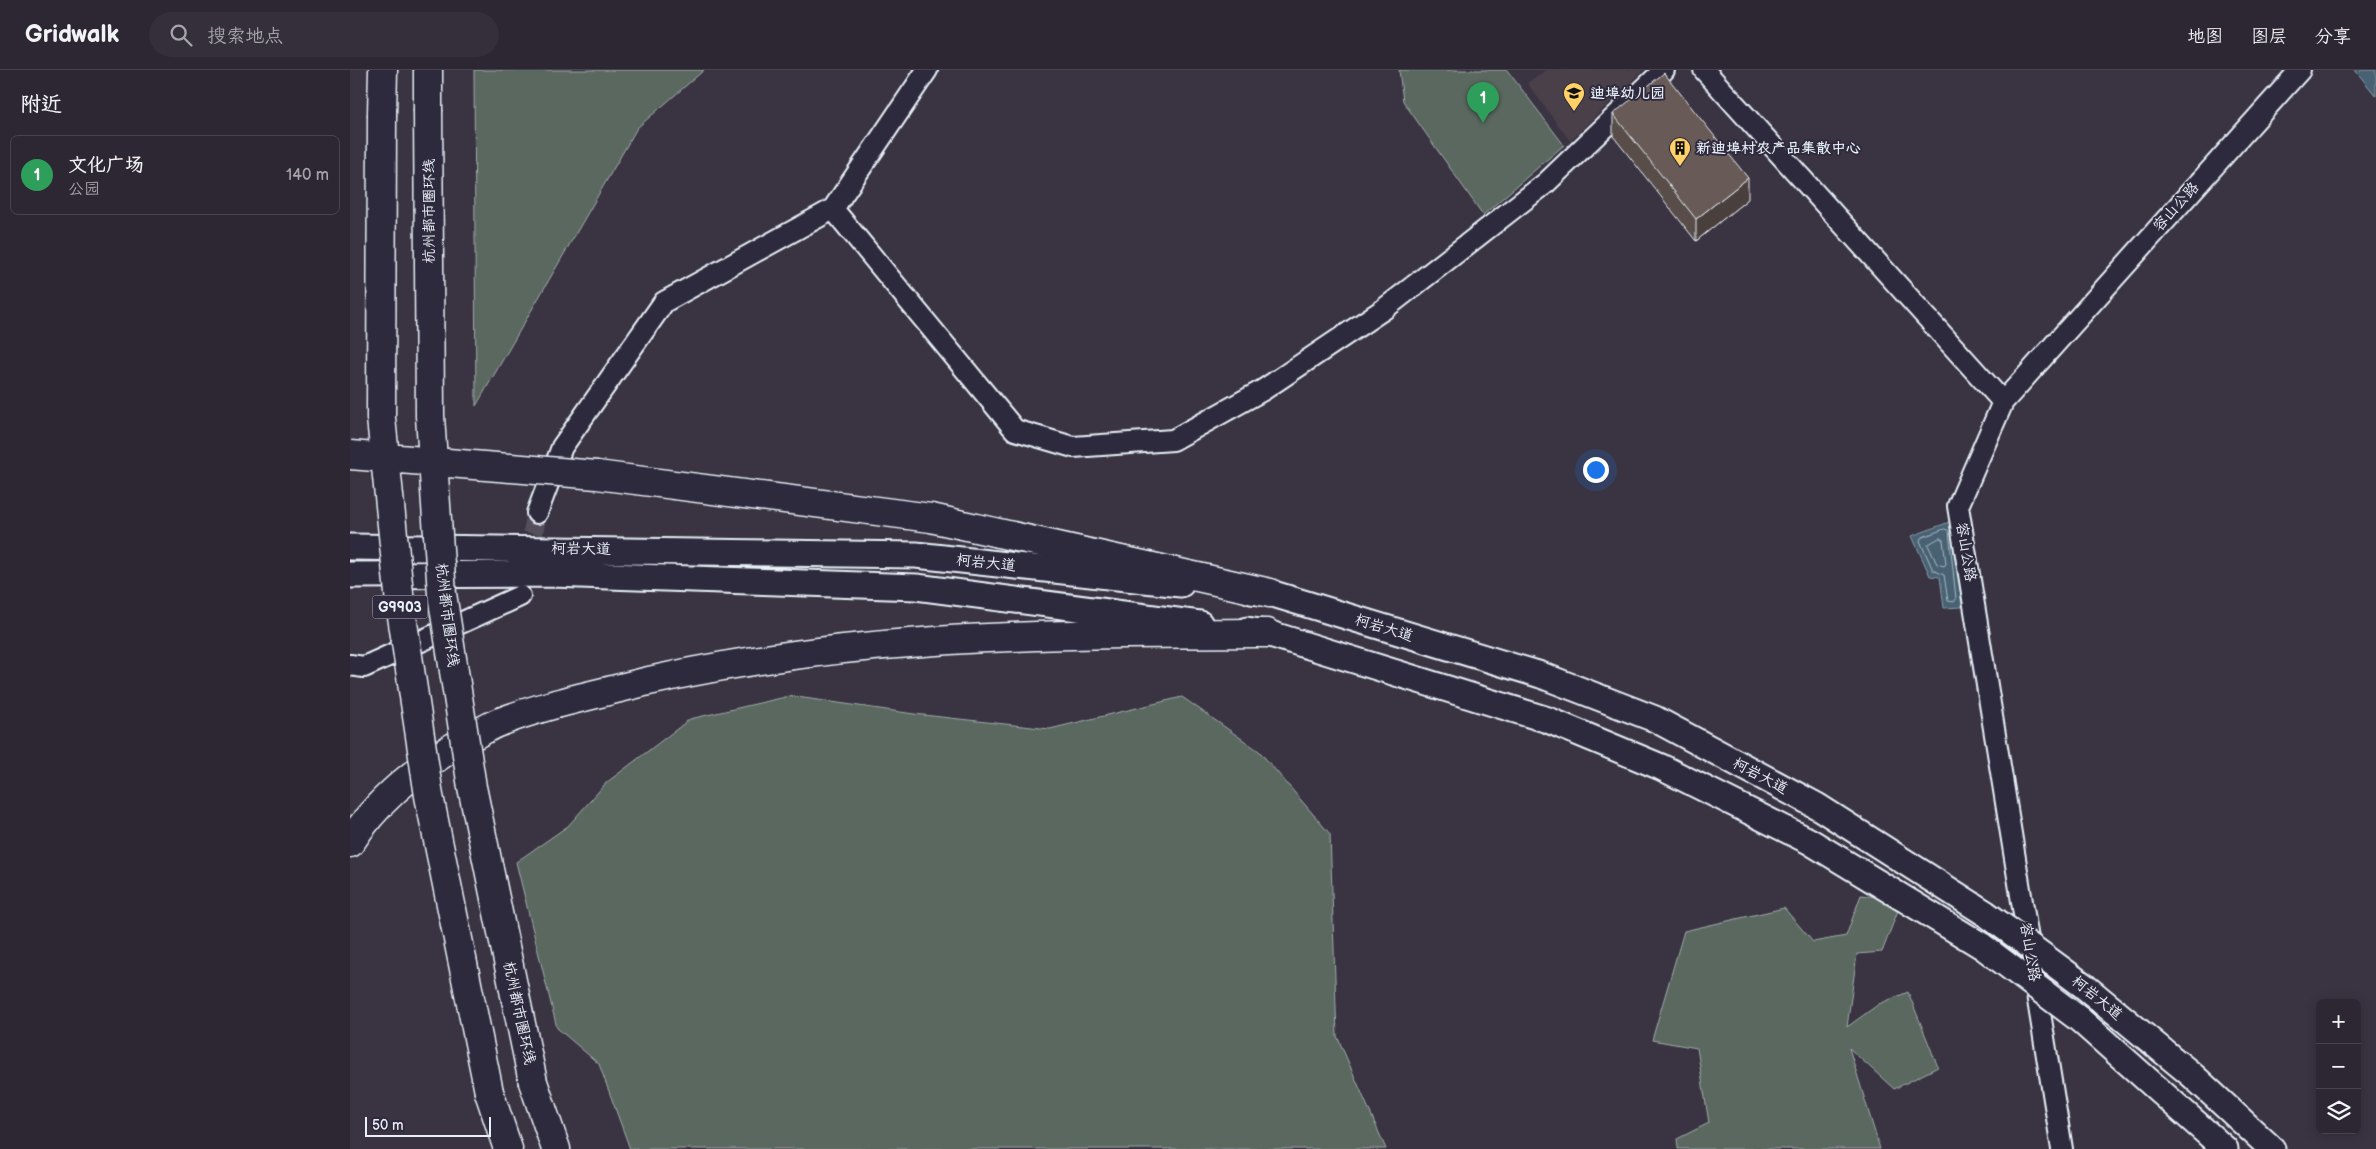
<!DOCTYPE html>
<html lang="zh">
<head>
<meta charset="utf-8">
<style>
  :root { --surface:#2c2732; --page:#342f3a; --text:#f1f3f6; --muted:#a6a5ac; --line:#48444d; --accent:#ffd166 }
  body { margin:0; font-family:"Balsamiq Sans","LXGW WenKai TC",sans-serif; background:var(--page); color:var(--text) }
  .controls { position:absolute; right:15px; bottom:15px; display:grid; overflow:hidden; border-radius:8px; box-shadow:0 2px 12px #0003 }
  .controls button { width:45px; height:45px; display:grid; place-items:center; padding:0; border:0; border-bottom:1px solid var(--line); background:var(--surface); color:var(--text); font:25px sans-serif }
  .scale { position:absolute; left:15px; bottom:12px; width:126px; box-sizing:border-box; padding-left:5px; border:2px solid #e8f1f8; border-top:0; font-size:14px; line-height:18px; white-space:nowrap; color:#e8f1f8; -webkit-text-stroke:4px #2f2a3d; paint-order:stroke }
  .you { position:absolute; left:1245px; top:399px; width:18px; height:18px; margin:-12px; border:4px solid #fff; border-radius:50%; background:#1a73e8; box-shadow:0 0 0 8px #1a73e833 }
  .badge { display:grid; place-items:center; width:32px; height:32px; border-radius:50%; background:var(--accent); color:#fff; font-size:16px; font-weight:700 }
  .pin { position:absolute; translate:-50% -41px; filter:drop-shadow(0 1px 2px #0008) }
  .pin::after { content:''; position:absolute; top:26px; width:18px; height:15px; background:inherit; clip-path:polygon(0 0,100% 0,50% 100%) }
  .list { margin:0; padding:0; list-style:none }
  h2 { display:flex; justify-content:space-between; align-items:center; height:65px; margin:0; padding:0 20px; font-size:21px }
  h2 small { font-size:16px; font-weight:400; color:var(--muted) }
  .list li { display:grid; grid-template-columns:32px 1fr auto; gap:15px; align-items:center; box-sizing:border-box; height:80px; margin:0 10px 10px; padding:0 10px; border:1px solid var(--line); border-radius:8px }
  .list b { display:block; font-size:19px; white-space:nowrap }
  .list p { margin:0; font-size:16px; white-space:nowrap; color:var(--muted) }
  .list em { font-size:16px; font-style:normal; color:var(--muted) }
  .icon { flex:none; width:28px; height:28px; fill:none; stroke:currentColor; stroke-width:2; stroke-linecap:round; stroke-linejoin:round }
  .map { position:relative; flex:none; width:2026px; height:1079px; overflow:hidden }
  header { display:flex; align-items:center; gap:30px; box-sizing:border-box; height:70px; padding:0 25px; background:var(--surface); border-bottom:1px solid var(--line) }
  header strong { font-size:24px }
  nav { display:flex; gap:28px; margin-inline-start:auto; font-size:18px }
  .search { width:350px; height:45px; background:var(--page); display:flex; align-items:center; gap:12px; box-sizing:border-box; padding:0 18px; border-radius:28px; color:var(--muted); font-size:19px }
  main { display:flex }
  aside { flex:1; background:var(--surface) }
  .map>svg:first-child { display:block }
  .built { fill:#483f48 }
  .green { fill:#5a685f; stroke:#a1acac }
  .water { fill:#496273; stroke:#899ba8 }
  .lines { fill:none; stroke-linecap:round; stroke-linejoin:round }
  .shore { stroke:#a8b8c3; stroke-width:1 }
  .minor-tunnel { stroke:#54505d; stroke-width:20; stroke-dasharray:20 10; stroke-linecap:butt }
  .minor-casing { stroke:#e8f1f8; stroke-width:24 }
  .major-casing { stroke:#e8f1f8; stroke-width:29 }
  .highway-casing { stroke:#e8f1f8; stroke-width:31 }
  .minor { stroke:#2f2a3d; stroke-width:20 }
  .major { stroke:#2f2a3d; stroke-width:25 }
  .highway { stroke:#2f2a3d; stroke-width:28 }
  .major-bridge-casing { stroke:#e8f1f8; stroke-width:29; stroke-linecap:butt }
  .highway-bridge-casing { stroke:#e8f1f8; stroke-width:31; stroke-linecap:butt }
  .major-bridge { stroke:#2f2a3d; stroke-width:25 }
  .highway-bridge { stroke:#2f2a3d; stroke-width:28 }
  .wall { fill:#594d4a; stroke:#e8f1f8 }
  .shaded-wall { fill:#483f3c; stroke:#e8f1f8 }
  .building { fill:#675a56; stroke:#e8f1f8 }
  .labels { text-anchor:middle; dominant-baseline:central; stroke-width:4; stroke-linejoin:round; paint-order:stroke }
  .shield { fill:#2f2a3d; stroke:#b0b5c0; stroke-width:1 }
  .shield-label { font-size:14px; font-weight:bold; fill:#e8f1f8 }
  .poi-label { font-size:15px; font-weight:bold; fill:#e8f1f8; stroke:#2f2a3d; text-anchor:start }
  .street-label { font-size:15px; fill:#e8f1f8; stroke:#2f2a3d }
</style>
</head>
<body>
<header>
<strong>Gridwalk</strong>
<div class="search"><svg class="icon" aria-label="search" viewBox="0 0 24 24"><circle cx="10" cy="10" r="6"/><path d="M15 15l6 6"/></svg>搜索地点</div>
<nav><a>地图</a><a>图层</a><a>分享</a></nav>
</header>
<main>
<aside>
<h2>附近<small></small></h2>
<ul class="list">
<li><span class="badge" style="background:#2e9e5b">1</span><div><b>文化广场</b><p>公园</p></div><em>140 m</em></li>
</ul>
</aside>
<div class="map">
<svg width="2026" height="1079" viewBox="0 0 2026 1079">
  <rect width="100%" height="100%" fill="#3a3442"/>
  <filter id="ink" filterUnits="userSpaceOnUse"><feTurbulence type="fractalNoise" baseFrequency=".02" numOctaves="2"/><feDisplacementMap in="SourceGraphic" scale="10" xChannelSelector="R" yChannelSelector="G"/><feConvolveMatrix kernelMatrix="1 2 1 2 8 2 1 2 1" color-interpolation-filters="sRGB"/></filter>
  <g filter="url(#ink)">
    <!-- built -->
    <path class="built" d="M1196,0H1293L1220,71L1177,13Z"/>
    <!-- green -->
    <path class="green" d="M124,0H354L287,58L126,336Z
      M1049,0H1157L1214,75L1133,145L1053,31Z
      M440,626L564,644L700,659L832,627L909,681L980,764L987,966L1036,1079H280L249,994L207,958L166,792L218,756L256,713L340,649Z
      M1511,825L1552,830L1532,882L1507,884L1497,957L1529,934L1558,922L1588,997L1544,1019L1499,978L1530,1079H1328L1327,1069L1359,1053L1347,978L1302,970L1334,861L1434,838L1463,872L1496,866Z"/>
    <!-- water -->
    <path class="water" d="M2005,0H2026V26Z
      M1602,451L1612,537L1594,538L1590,507L1580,506L1562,466Z"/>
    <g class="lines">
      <!-- shore -->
      <path class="shore" d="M1595,459L1599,461L1606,529L1604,532L1598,531L1594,505L1583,500L1570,471L1571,468Z
        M1590,468L1593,470L1596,494L1594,496L1587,494L1578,475Z"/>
      <!-- minor-tunnel -->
      <path class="minor-tunnel" d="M177,493L187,443"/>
      <!-- minor casing -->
      <g class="minor-casing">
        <path id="minor" d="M577,0L483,139L665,360L723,377L823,370L913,320L1034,239L1196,113L1314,0
          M1354,0L1653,332
          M187,443L212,377L314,232L483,139
          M0,595L14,597L170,526
          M1712,1079L1608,436L1653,332L1950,0"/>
      </g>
      <!-- major casing -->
      <g class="major-casing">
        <path id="major" d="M0,477L566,485L831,514
          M0,505L202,504L566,517L850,554
          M901,521L920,523L1191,605L1305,649L1467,736L1635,843
          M897,560L917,563L1198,650L1311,697L1459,771L1632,876
          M1734,916L1842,1005L1922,1079
          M1729,949L1875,1079"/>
      </g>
      <!-- highway casing -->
      <g class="highway-casing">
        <path id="highway" d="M78,0V39
          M32,44L33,0
          M247,405L581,448L920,523
          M0,773C29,727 72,694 119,668C129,663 139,656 150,652C186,638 225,629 262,620C478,564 697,564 917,563
          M183,1012L206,1079
          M139,1022L158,1079"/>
      </g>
      <!-- minor -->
      <use href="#minor" class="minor"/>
      <!-- major -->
      <use href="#major" class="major"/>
      <!-- highway -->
      <use href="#highway" class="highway"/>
      <!-- major-bridge casing -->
      <g class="major-bridge-casing">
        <path id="major-bridge" d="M1635,843L1734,916
          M1632,876L1729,949"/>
      </g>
      <!-- highway-bridge casing -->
      <g class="highway-bridge-casing">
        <path id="highway-bridge" d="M78,39L80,346L92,524L122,717L183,1012
          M32,44L31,348L50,533L79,726L139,1022
          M0,385L247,405"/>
      </g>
      <!-- major-bridge -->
      <use href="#major-bridge" class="major-bridge"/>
      <!-- highway-bridge -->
      <use href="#highway-bridge" class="highway-bridge"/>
    </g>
    <!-- wall -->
    <path class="wall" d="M1263,44L1398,129L1346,171L1263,66Z"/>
    <!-- shaded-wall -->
    <path class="shaded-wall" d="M1398,108V129L1346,171V149Z"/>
    <!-- building -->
    <path class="building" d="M1314,3L1398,108L1346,149L1263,44Z"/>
  </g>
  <!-- icons -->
  <defs>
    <g id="school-pin" transform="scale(1.125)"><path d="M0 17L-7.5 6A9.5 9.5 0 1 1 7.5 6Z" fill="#ffd166" stroke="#2f2a3d"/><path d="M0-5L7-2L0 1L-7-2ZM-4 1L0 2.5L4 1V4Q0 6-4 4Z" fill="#111"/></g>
    <g id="building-pin" transform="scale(1.125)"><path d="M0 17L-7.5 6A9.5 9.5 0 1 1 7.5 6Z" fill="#ffd166" stroke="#2f2a3d"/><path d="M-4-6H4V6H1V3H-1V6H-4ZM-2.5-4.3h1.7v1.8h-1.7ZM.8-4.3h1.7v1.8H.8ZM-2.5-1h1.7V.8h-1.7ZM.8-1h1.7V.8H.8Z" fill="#111"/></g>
  </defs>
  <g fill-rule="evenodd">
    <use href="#school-pin" x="1224" y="23"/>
    <use href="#building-pin" x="1330" y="78"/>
  </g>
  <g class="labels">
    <!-- shield labels -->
    <rect class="shield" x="22.5" y="525.5" width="55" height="23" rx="4"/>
    <g class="shield-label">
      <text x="50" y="537">G9903</text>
    </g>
    <!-- poi labels -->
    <g class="poi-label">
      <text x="1240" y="23">迪埠幼儿园</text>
      <text x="1346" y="78">新迪埠村农产品集散中心</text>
    </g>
    <!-- street labels -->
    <g class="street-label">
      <text transform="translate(1826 137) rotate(-48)">容山公路</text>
      <text transform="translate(79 141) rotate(-90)">杭州都市圈环线</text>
      <text transform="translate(231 479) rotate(1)">柯岩大道</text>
      <text transform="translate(1616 482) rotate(81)">容山公路</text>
      <text transform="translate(636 493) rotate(6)">柯岩大道</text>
      <text transform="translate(97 545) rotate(83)">杭州都市圈环线</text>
      <text transform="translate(1034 558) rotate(17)">柯岩大道</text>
      <text transform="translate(1410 706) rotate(28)">柯岩大道</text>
      <text transform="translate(1680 882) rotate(81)">容山公路</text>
      <text transform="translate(1747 928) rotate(39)">柯岩大道</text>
      <text transform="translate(169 943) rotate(78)">杭州都市圈环线</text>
    </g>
  </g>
</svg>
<div class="controls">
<button>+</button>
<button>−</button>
<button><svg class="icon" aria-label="layers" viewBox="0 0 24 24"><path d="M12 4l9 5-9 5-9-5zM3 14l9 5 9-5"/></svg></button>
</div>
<div class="scale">50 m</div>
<div class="you"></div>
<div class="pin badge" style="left:1133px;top:53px;background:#2e9e5b">1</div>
</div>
</main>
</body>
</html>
